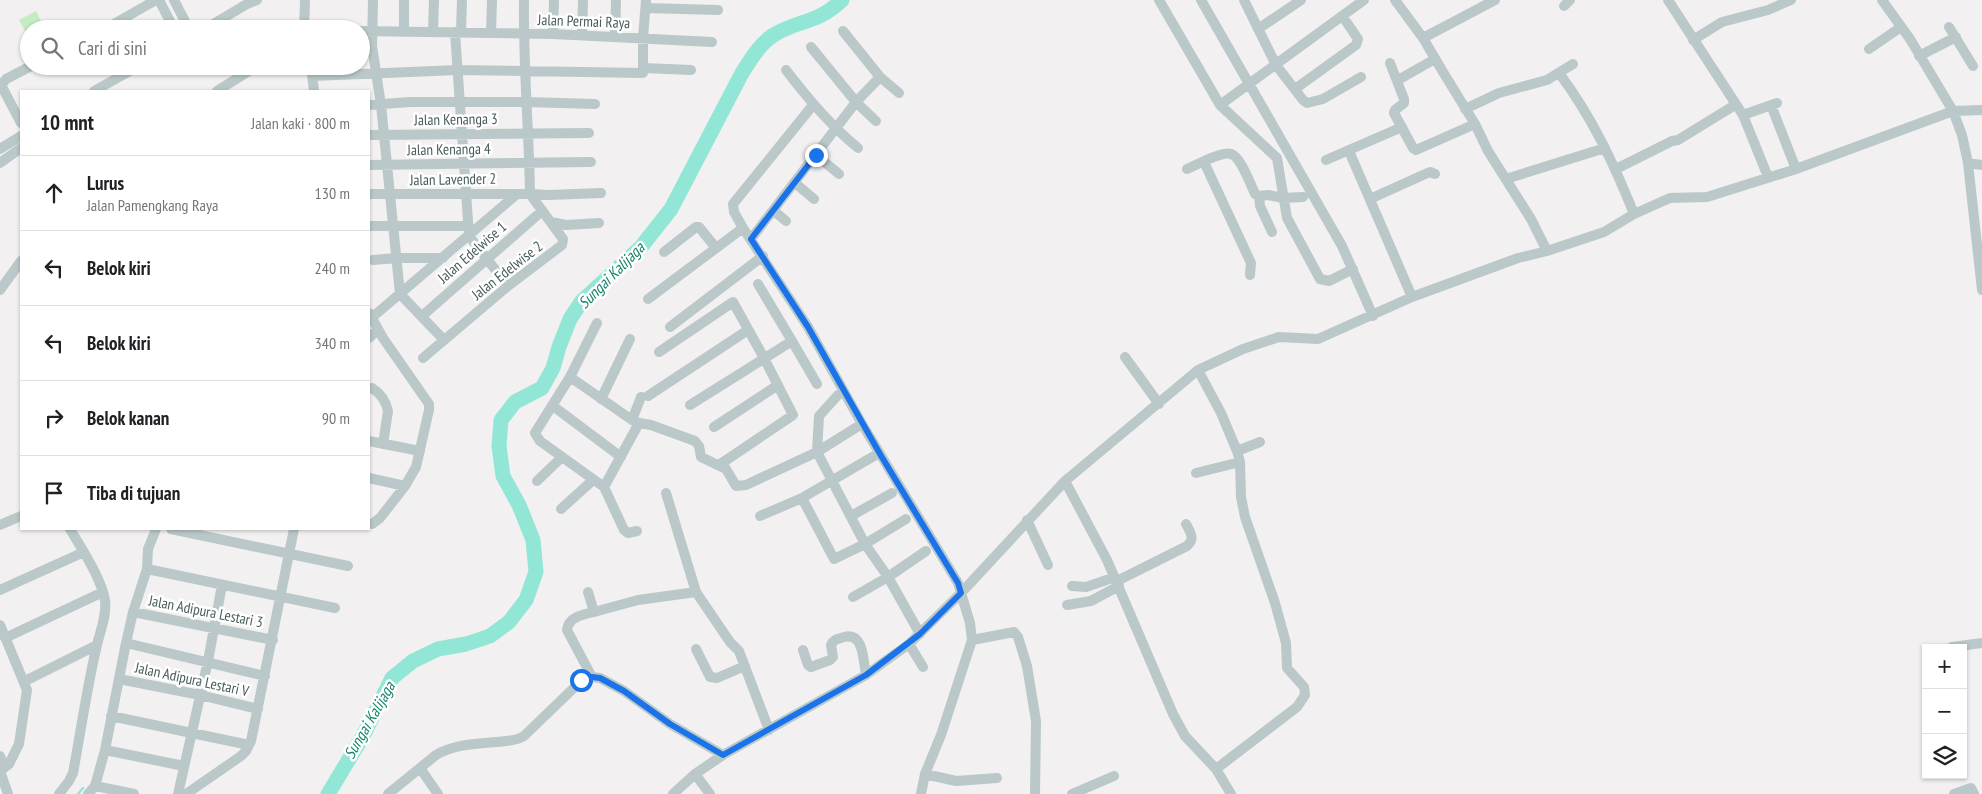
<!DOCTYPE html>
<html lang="id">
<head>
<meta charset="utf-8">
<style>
  :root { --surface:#fff; --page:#f6f6f6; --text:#202124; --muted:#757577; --line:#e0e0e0 }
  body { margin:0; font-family:"PT Sans Narrow",sans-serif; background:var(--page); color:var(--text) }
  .controls { position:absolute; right:15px; bottom:15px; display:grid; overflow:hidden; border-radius:0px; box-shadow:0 1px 4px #0004 }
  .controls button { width:45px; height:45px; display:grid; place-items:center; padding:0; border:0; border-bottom:1px solid var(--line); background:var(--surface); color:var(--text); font:25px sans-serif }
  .stop { position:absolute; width:15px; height:15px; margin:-11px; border:4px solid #1a73e8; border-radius:50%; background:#fff }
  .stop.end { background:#1a73e8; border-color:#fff; box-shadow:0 1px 5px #0008 }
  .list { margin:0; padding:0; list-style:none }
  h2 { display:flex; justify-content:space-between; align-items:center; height:65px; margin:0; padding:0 20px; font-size:21px }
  h2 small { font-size:16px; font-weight:400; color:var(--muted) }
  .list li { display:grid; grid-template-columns:32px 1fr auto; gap:15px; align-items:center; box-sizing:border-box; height:75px; padding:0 20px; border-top:1px solid var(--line) }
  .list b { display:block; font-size:19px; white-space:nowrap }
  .list p { margin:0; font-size:16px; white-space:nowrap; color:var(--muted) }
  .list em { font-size:16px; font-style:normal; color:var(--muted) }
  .icon { flex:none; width:28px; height:28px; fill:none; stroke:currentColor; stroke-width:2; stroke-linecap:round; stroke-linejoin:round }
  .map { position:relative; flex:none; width:1982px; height:794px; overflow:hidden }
  .search { position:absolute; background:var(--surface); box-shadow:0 1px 4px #0004; left:20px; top:20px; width:350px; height:55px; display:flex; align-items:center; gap:12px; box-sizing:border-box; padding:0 18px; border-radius:28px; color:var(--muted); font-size:19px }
  .panel { position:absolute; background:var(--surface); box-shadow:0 1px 4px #0004; left:20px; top:90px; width:350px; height:440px; border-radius:0px }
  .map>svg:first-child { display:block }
  .green { fill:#c3ecc2 }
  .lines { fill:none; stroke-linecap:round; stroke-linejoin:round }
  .stream { stroke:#92e6d5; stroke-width:2.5 }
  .river { stroke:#92e6d5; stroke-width:15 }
  .minor { stroke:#bac8c9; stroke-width:10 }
  .route { stroke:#1a73e8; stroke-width:6 }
  .labels { text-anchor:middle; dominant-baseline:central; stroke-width:5; stroke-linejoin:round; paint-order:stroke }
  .street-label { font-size:15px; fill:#495b5c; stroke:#fff }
  .water-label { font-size:16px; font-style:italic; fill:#16856e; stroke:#fff }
</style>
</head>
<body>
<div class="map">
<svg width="1982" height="794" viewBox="0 0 1982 794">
  <rect width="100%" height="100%" fill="#f2f0f1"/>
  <!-- green -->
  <path class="green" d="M36,11L45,29H29V38L19,20Z"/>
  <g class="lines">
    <!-- stream -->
    <path class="stream" d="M78,794L83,788"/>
    <!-- river -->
    <path class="river" d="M328,794L363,736L392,678L413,661L438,649L466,644L490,636L509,622L526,600L536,572L533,540L519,505L503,476L499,446L501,420L515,402L542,388L553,368L559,347L570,319L582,301L641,247L671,209L742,73C751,59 759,45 772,36C796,20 818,24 842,0"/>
    <!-- minor -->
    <path class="minor" d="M159,0L174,29
      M174,0L189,29
      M373,0L372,46L381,105L400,294
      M1159,0L1220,105
      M1201,0L1342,246L1373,316
      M1244,0L1276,65L1303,100L1307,103L1323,99L1361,77
      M1395,0L1423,38L1443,72L1475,124L1488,151L1531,219L1547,251
      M1668,0L1743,115L1768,177
      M1882,0L1910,39L1953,111L1962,135L1968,163L1982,290
      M1564,6L1570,0
      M646,8L718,10
      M1949,27L1973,66
      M105,29L156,0
      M205,29L247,4L257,0
      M304,29L305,0
      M1258,29L1301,0
      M361,31L553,34L712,42
      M843,31L880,77L899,93
      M404,32V0
      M433,32L434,0
      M455,32L469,236L508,286
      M461,32L462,0
      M491,33L492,0
      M553,34L554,0
      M582,35L583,0
      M615,37L616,0
      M1423,38L1495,0
      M1693,40L1722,22L1768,10L1791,0
      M811,47L856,102L876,121
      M1869,49L1901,27
      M1919,56L1956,37
      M1390,63L1404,99V103L1395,110L1394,113L1413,148L1416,150L1475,124
      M311,66L314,91
      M644,68L691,70
      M786,70C808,99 830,125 858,148
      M1559,73C1592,117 1614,164 1634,214
      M313,76L458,70L643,73V38L646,0
      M1398,80L1435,59
      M0,83L21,123
      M0,87L6,79L31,66
      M1295,89L1356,45L1358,39L1343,17
      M94,91L139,66
      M217,91L257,66
      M369,105L410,102H526L595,104
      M1771,105L1796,169
      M1465,109L1499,93L1547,80L1573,64
      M1743,115L1777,103
      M369,135L589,133
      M0,149L21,136
      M1349,151L1412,297
      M816,155L839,174
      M1326,160L1402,127
      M1204,162L1251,263L1250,275
      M0,163L21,148
      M1968,163L1982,165
      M369,165L591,162
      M1187,169C1196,165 1222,151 1231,154C1240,156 1251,185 1255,194L1259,196
      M1616,169L1672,141L1678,140L1735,105
      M1506,179L1605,148
      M795,183L814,199
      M369,194H530C529,129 523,65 524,0
      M530,194L549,195L601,193
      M1370,199L1423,175L1430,172L1435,174
      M774,211L786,221
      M551,222L566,225L599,223
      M369,226H468
      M743,228L734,212L733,204L813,105
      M1272,232L1260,206L1259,196L1268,195L1283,198L1303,197
      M751,239L856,102L880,77
      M664,252L696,227H699L716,248
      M373,260L396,258H443
      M1353,269L1329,281L1320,279L1287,218L1277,158L1220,105L1364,0
      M0,290L21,261
      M400,294L444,340
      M648,299L743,228L808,327L862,424L958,583L970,623L972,640L941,735L925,774L921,794
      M369,313L383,338L429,404V410L416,467L405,486L380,518L372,524H369
      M422,316L542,211
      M369,320L517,194
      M597,323L570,377L535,433L540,441L604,487
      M670,327L763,256
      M369,338L378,329
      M792,341L817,384
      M659,352L733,302L764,358L793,415L719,465
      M1125,357L1159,404
      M423,358L508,286L562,245L563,239L530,194
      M1198,370L1221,413L1237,451L1240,462L1241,497L1245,517L1275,603L1286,643L1287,668L1304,687L1305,695L1297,707L1216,769
      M570,377L632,420L639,423L651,425L695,441L699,446L701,457L726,469L736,486L746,485L817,452L857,427
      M369,389L372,388C380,393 386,402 388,411L383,444
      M838,395L819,416L817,452L865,544L888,577L920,634
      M648,396L748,330
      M601,399L630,339
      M690,405L792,341L758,284
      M553,406L621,457
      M632,420L641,397
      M714,427L778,385
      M369,441L420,451
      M1237,451L1260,442
      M1196,473L1240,462
      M369,478L405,486
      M537,481L562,457
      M1065,481L1107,560L1173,714L1185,736L1216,769L1231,794
      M666,493L696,592L730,642L739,651L769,730
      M802,498L834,559L865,544L906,519
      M561,509L593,480
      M760,516L802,498L874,456
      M851,516L892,493
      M1027,520L1048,565
      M0,525L21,516
      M171,529L348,566
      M637,531L628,533L624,530L604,487L639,423
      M147,569L335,608
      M1117,581L1187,546C1195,539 1191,533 1186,524
      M1072,586L1086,587L1115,577
      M0,590L84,552
      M588,592L594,612L638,600L696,592
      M853,597L888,577L926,551
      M1067,605L1091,601L1119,586
      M133,612L273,640
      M0,625L27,690L19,744L9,764L0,771
      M5,638L103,592
      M972,640L1014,632L1018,637L1027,666L1036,721L1035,794
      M126,643L265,676
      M909,644L923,667
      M1952,647L1982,643
      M696,649L710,677L717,678L745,666
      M803,650L808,665L811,667L830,660L833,657L831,645C834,639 838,639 844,637C864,632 863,660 866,675
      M592,677L567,630C568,617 584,614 594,612
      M119,679L200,695L258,709
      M25,681L97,645
      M111,716L249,745
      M105,750L184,766
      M0,756L2,761L0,770
      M420,768L438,794
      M0,771L8,794
      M695,774L710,794
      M925,774L956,781L997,778
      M95,786L134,794
      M59,794L69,781L73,773C81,730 87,687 97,645C100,631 107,616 105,600C101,578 82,549 70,529
      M88,794L95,786L105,750L126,643L133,612L147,569L148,549L156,529
      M178,794L208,661L222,585
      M186,794L241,756L246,751L251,741L294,529
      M388,794L436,755C455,744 476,744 497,742C506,741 517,741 524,736L581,681L592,677L600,678L624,691L670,724L723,755
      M673,794L695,774L723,755L866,675L909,644L961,593L1065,481L1198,370L1243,349L1279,337L1318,339L1412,297L1518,258L1547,251L1604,232L1634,214L1670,198L1707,197L1796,169L1953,111L1982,110
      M1072,794L1114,776
      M1954,794L1971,788L1974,794"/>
  </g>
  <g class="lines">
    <!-- route -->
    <path class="route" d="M581,680L592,677L600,678L624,691L670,724L723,755L866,675L920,634L961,593L958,583L880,454L808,327L751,239L816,155"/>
  </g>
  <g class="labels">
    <!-- street labels -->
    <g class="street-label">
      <text transform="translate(584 21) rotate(2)">Jalan Permai Raya</text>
      <text transform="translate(456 119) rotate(-1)">Jalan Kenanga 3</text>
      <text transform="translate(449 149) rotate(-1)">Jalan Kenanga 4</text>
      <text transform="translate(453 179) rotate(-1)">Jalan Lavender 2</text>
      <text transform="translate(472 252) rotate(-41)">Jalan Edelwise 1</text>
      <text transform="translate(507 270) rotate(-38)">Jalan Edelwise 2</text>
      <text transform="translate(206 611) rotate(11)">Jalan Adipura Lestari 3</text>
      <text transform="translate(192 679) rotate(12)">Jalan Adipura Lestari V</text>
    </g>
    <!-- water labels -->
    <g class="water-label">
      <text transform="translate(611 275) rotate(-45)">Sungai Kalijaga</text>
      <text transform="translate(369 720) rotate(-60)">Sungai Kalijaga</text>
    </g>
  </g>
</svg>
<div class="controls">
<button>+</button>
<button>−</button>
<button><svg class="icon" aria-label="layers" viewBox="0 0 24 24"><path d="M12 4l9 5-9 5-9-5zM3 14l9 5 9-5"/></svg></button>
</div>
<div class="stop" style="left:581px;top:680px"></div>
<div class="stop end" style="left:816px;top:155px"></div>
<div class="search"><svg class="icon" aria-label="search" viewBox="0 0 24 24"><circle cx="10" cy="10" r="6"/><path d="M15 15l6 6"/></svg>Cari di sini</div>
<section class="panel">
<h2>10 mnt<small>Jalan kaki · 800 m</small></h2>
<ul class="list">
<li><svg class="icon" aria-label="ahead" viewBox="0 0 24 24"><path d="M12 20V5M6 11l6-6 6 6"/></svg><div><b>Lurus</b><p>Jalan Pamengkang Raya</p></div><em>130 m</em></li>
<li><svg class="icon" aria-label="left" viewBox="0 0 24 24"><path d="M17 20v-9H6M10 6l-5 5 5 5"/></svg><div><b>Belok kiri</b></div><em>240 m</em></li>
<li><svg class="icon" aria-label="left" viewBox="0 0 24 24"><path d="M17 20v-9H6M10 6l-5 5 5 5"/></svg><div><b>Belok kiri</b></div><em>340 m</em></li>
<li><svg class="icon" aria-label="right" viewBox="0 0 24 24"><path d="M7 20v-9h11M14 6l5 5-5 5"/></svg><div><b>Belok kanan</b></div><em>90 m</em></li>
<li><svg class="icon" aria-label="arrive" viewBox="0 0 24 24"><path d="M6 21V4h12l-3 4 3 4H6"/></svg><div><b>Tiba di tujuan</b></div></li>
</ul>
</section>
</div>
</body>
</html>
